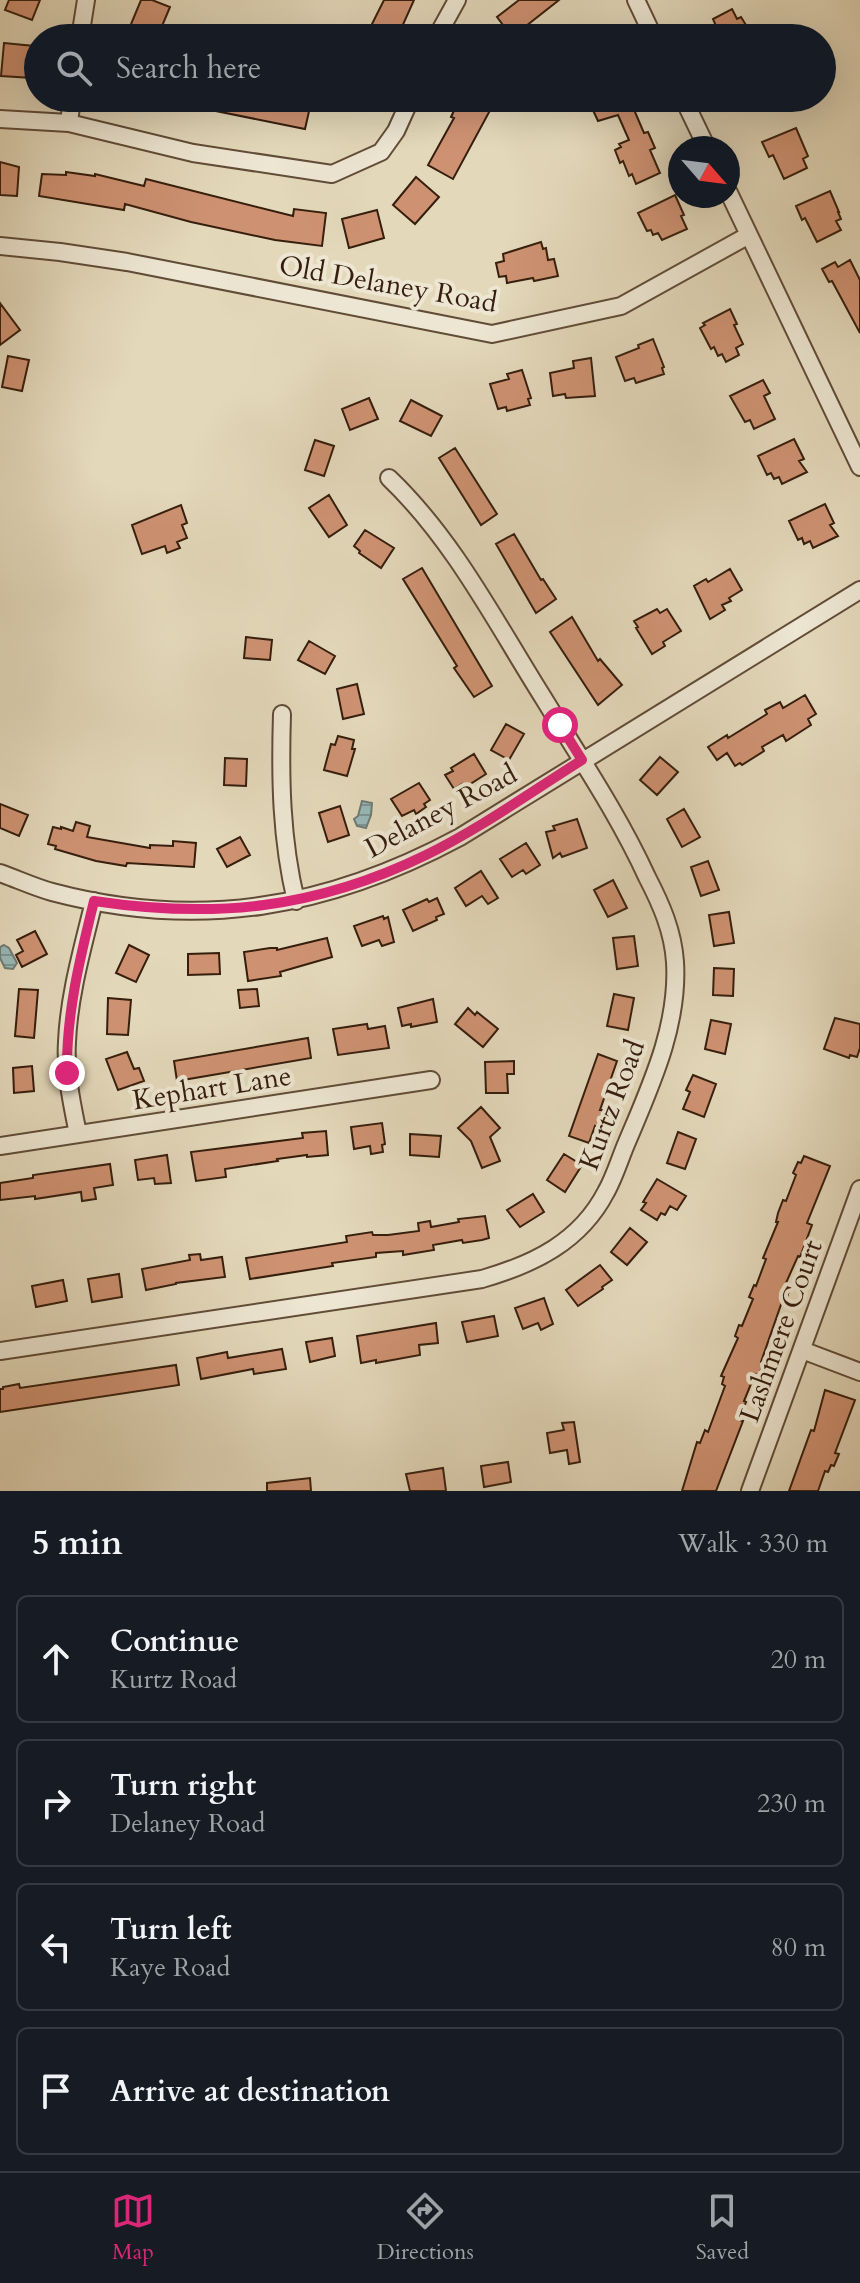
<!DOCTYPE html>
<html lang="en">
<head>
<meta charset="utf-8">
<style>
  :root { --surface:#171b24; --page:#20242c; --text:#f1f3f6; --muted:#9ea1a6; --line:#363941; --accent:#db2777 }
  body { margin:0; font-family:Cardo,serif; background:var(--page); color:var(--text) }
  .compass { position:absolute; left:668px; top:136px; width:72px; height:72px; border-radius:50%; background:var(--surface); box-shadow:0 8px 32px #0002; rotate:118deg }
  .stop { position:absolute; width:24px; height:24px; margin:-18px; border:6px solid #db2777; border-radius:50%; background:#fff }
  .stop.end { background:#db2777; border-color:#fff; box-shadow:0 2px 8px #0008 }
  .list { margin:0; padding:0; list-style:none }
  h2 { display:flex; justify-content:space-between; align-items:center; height:104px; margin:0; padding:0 32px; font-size:34px }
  h2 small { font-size:26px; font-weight:400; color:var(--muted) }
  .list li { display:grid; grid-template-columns:52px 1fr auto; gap:24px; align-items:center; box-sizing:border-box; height:128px; margin:0 16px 16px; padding:0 16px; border:2px solid var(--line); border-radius:12px }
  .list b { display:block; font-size:30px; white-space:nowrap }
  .list p { margin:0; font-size:26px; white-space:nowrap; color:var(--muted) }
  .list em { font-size:26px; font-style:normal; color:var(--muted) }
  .icon { flex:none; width:44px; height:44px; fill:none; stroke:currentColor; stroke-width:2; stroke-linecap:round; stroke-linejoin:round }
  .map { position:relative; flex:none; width:860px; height:1491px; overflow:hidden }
  .search { position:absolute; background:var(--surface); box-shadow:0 8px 32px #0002; left:24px; right:24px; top:24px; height:88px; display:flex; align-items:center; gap:20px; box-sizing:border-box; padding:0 28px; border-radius:44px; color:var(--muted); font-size:30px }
  .sheet { height:680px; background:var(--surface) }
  nav { display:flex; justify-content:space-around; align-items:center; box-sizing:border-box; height:112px; border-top:2px solid var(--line); background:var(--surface); font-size:22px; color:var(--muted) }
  nav a { display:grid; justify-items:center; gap:4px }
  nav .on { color:var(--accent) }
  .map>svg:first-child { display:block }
  .water { fill:url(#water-rules); stroke:#707a73; stroke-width:2 }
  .building { fill:#ce9272; stroke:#361e0d; stroke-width:2 }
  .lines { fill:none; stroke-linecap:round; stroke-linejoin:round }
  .minor-casing { stroke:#614c38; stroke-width:20 }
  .minor { stroke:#ede6d2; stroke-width:16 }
  .route { stroke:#db2777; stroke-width:10 }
  .labels { text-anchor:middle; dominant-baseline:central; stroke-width:8; stroke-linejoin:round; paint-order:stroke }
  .street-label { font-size:28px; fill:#361e0d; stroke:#ede6d2 }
</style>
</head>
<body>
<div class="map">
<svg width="860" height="1491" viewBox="0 0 860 1491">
  <defs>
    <pattern id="water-rules" width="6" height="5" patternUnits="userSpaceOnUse" patternTransform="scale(2)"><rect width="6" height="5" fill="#97b8b7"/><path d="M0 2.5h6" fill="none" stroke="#7c9593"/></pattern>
  </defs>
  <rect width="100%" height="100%" fill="#e3d8ba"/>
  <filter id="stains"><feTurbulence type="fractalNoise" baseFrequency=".0025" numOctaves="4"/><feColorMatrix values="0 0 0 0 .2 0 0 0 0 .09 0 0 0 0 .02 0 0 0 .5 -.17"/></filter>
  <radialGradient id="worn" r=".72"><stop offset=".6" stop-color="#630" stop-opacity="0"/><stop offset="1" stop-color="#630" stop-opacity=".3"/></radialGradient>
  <!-- water -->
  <path class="water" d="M362,801L372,803L371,815L366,828L357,826L354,819L358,816Z
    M4,945L9,948L17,963L13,969L5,968L0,958V947Z"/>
  <!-- building -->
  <path class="building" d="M9,0H40L32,20L5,10Z
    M141,0H152L170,7L157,38H151L129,29Z
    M384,0H414L397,38H365Z
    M519,0H559L512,37L497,17Z
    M732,9L737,19L741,17L754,38H721L713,19Z
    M4,43L34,46L32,78L1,76Z
    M177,98H312L305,129L176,103Z
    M460,98H484L494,103L453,179L428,165L454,118L451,117Z
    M591,98H629L644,133L648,132L655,148L650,150L660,173L636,184L632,174L629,176L623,161L620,163L615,150L621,147L619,144L629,140L618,115L598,121L592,108L595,107Z
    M796,128L808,156L803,159L807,168L784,179L773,155L769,157L762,142Z
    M0,162L19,167L17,196L0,195Z
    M66,172L95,176V174L144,186L146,179L293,216L294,209L326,213L322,246L275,240L191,222L125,204L124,210L39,196L42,174L66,175Z
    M416,177L439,197L415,224L393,205Z
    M830,191L839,212H838L841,219L836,221L841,230L817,242L805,218L802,220L796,206Z
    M675,195L684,215L681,216L687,229L662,240L658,233L653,235L651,230L647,231L638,213Z
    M377,210L384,238L349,248L342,219Z
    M541,242L543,249L546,248L548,260L554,259L558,276L534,281L533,278L507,283L506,276L499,277L496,263L504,261L503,254Z
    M850,260L860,280V333L832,281L829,282L822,269L835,262L838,267Z
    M0,303L20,330L0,345Z
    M730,309L737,324L734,325L743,344L736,348L739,355L726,362L722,354L718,356L714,347L711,349L700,328L705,325L703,323Z
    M653,339L664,367L662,368L664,374L636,383L634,378L625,381L616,357L639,348L638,345Z
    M8,356L29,360L22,391L2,387Z
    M591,358L595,396L566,398L565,394L553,396L550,373L574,368L573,361Z
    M522,370L531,398L528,399L530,405L507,411L506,407L498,409L490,384L509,379L507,374Z
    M763,380L770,393L764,396L775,419L754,429L750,420L745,422L730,396Z
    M369,398L378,419L350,430L342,409Z
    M411,400L442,416L431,436L400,421Z
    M794,439L804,459L799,461L807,472L782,484L779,477L774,479L771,473L767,475L758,456Z
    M315,440L334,446L324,476L305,470Z
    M455,448L497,514L481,525L439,458Z
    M329,495L347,525L329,537L309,508Z
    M825,504L834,523L830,525L838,536L813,548L810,541L804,544L802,538L798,540L789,521Z
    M181,505L187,523L182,525L187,538L177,542L180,548L167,553L165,546L142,554L132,525Z
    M365,530L394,548L381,568L359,553L360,551L354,546Z
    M514,534L541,580L543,579L556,599L536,613L496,544Z
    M422,568L492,686L474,697L454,668L457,666L403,579Z
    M730,569L742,590L729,598L731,601L722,605L725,610L710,619L694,586L706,579L708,582Z
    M657,609L660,613L667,609L681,631L663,642L665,646L652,654L636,628L638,627L634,621Z
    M572,617L598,661L600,659L622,685L598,705L550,632Z
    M246,637L272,640L270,660L244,658Z
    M309,641L335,656L325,674L298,660Z
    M357,684L364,714L343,719L337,689Z
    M805,695L816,714L808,719L811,725L786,741L783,735L762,747L764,751L742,765L740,763L735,766L727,753L717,760L708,747L727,735L728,738L767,714L765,710L780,702L783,708Z
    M506,724L524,734L509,760L491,750Z
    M338,736L354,740L352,749H355L347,776L324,770L331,744L335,745Z
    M474,754L486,774L464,788L462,784L454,789L445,775L453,771L451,768Z
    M660,757L678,772L657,795L640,780Z
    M225,758L247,759L246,786L224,785Z
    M419,783L430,800L424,804L426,807L416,814L414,810L402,816L391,799Z
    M0,804L28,815L19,836L0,828Z
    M340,806L349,835L328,842L319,813Z
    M684,809L700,837L682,847L667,819Z
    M577,819L587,848L562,857L560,853L553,858L546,832L555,830L553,826Z
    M76,822L90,826L87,837L150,848V845L173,846V841L196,843L194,867L127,863L126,866L96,861L55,849L56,846L48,844L53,827L61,829V827L73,831Z
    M240,837L250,855L227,867L217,849Z
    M526,843L540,865L526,874L523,870L512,877L500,859Z
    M708,861L719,890L701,896L691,867Z
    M481,871L498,898L488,904L482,896L466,906L455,888Z
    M613,880L627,908L608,917L594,890Z
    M437,898L444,914L436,917L437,920L413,931L403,910L427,899L429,902Z
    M729,912L734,943L714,946L709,915Z
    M383,916L384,919L388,917L394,942L382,946L379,940L362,946L354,926Z
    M35,931L47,954L22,967L16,955L23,951L17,940Z
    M634,936L638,966L617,969L613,938Z
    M327,938L332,957L280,972L281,976L248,981L244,952L270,948H277V950Z
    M129,945L149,955L136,982L116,973Z
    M219,953L220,974L188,975V954Z
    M714,968L734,969L733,996L713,995Z
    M19,989L38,990L34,1038L15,1036Z
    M257,989L259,1006L240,1008L238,990Z
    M614,994L634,998L628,1030L607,1026Z
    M108,998L131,1000L128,1035L107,1034Z
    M433,999L437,1022L411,1027V1024L402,1026L398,1008Z
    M468,1008L475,1015L477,1012L498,1029L483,1047L455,1024Z
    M835,1018L860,1024V1048L857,1057L850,1055L849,1058L824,1049Z
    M711,1020L731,1024L725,1054L705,1049Z
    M367,1024L368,1029L385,1026L389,1048L338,1055L333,1029Z
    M308,1038L311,1058L177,1081L174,1061Z
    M127,1052L134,1069L139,1068L144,1081L118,1090L106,1059Z
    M598,1054L617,1061L600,1110H603L597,1127L595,1126L589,1143L569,1136Z
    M514,1061V1074H507L508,1093H486L485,1062Z
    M32,1066L34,1091L14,1093L13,1068Z
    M693,1075L716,1084L704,1117L683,1109L690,1092L686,1090Z
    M481,1107L500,1128L490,1137L500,1161L482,1168L471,1141L458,1128Z
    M382,1123L385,1144L382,1145L383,1152L371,1154L370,1146L354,1149L351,1127Z
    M326,1131L328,1155L307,1157V1155L277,1159L278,1161L225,1169L226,1177L196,1181L191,1152L303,1138L302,1133Z
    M678,1132L696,1139L685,1169L667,1163Z
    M410,1134L441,1136L439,1157L410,1155Z
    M564,1154L582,1165L565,1192L547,1180Z
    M167,1155L171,1183L155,1184L154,1178L138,1180L135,1160Z
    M804,1156L830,1166L807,1223L812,1225L800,1257L798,1256L786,1283L791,1285L787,1297L784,1296L761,1362L763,1363L759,1375L755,1374L744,1401L746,1402L739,1420L743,1421L716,1491H682L697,1442L700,1443L705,1430L708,1432L725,1386L722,1384L724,1377L721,1376L738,1338L735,1336L739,1325L742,1326L753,1299L749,1297L754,1285L756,1286L766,1259L763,1258L778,1222H776L778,1213L783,1200L786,1201L796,1175L793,1173L798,1162L801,1163Z
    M110,1164L113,1185L94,1188L96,1199L82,1201L81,1192L35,1199V1196L0,1200V1183L33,1178V1175Z
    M657,1179L686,1196L677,1210L670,1206L665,1215L661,1213L657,1220L641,1210L646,1203L643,1202Z
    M533,1194L544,1212L520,1227L507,1210Z
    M485,1216L489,1238L482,1240L463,1243L462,1240L433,1245L434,1250L403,1255V1251L376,1253V1257L332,1263L333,1266L250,1279L246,1258L347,1242L346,1236L372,1232L373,1235H388L419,1231L418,1223L430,1221L431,1227L459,1222L458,1219Z
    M630,1228L647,1242L627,1265L611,1252Z
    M200,1254L201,1260L222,1257L225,1277L176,1283V1284L146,1290L142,1269L190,1260L189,1255Z
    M600,1265L612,1280L602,1287L603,1289L578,1306L566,1290Z
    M119,1274L122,1297L92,1302L88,1279Z
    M63,1280L67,1301L36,1307L32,1286Z
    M544,1298L553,1324L541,1330L538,1323L523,1329L515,1308Z
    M494,1316L498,1336L467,1342L462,1322Z
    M436,1323L438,1343L419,1345L420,1355L376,1363V1360L361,1363L357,1336Z
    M332,1338L335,1356L310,1362L306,1342Z
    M282,1349L286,1369L254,1374L253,1369L201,1379L197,1358L227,1352L228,1358Z
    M176,1365L179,1385L0,1412V1389H3V1387L19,1384L20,1388Z
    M825,1390L855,1400L835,1453L839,1454L834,1466L831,1465L828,1472L825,1471L818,1491H789L811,1430L814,1431Z
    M574,1422L580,1462L569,1464L567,1450L550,1453L547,1433L564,1430L562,1423Z
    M508,1462L511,1482L484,1487L481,1466Z
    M443,1468L446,1491H410L406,1474Z
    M310,1478L311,1491H267V1483Z"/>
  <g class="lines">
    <!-- minor casing -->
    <g class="minor-casing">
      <path id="minor" d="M636,0L654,38
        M80,38L86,0
        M436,38L457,0
        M683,98L707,148
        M0,119L69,123L193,153L332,174L381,152L396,131L411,98
        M69,123L72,98
        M728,191L860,467
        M0,246L60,252L127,262L492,334L621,306L749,235
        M282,714C280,778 281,839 296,901
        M0,873C17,879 34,887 52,892C199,931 328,908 460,837L860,590
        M78,1134C72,1104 65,1073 67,1042C69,994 83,947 94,901
        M0,1146L431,1080
        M802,1350L860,1372
        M0,1351L482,1279C534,1264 580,1242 606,1192C615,1176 620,1158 627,1142C651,1085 679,1025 675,962C673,931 661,904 647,877C618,814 580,758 544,699C496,623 454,540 389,478
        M750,1491L860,1189"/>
    </g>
    <!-- minor -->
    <use href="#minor" class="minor"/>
  </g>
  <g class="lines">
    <!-- route -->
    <path class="route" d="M67,1073C66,1014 80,958 94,901C215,919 315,909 426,855C481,828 531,792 582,760L560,725"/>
  </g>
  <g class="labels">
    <!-- street labels -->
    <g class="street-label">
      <text transform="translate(388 284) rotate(10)">Old Delaney Road</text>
      <text transform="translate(441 811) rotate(-28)">Delaney Road</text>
      <text transform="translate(212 1088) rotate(-9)">Kephart Lane</text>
      <text transform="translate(612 1105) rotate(-69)">Kurtz Road</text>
      <text transform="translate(781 1331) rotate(-70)">Lashmere Court</text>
    </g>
  </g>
  <rect width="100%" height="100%" filter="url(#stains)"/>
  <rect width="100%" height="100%" fill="url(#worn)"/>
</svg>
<svg class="compass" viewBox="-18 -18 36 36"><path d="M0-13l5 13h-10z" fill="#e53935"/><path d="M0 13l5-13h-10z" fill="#9ea1a6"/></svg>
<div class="stop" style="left:560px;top:725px"></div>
<div class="stop end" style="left:67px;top:1073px"></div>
<div class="search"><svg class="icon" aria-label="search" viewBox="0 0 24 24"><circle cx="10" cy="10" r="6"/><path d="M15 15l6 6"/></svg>Search here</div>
</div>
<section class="sheet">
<h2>5 min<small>Walk · 330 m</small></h2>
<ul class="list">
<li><svg class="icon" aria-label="ahead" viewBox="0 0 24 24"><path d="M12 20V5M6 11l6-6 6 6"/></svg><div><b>Continue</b><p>Kurtz Road</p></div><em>20 m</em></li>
<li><svg class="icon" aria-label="right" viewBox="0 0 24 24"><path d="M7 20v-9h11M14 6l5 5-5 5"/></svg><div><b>Turn right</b><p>Delaney Road</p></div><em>230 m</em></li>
<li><svg class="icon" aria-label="left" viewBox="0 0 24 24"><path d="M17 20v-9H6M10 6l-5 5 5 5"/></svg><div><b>Turn left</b><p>Kaye Road</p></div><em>80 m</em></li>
<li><svg class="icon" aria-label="arrive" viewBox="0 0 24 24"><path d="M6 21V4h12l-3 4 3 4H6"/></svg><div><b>Arrive at destination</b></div></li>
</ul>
</section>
<nav>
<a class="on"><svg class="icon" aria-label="map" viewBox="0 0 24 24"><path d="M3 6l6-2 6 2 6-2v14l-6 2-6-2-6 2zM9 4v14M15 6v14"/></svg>Map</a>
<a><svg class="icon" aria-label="directions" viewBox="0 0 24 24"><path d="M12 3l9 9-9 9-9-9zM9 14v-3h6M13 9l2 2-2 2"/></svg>Directions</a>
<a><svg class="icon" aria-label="saved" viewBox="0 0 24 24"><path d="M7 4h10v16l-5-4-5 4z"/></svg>Saved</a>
</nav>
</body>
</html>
